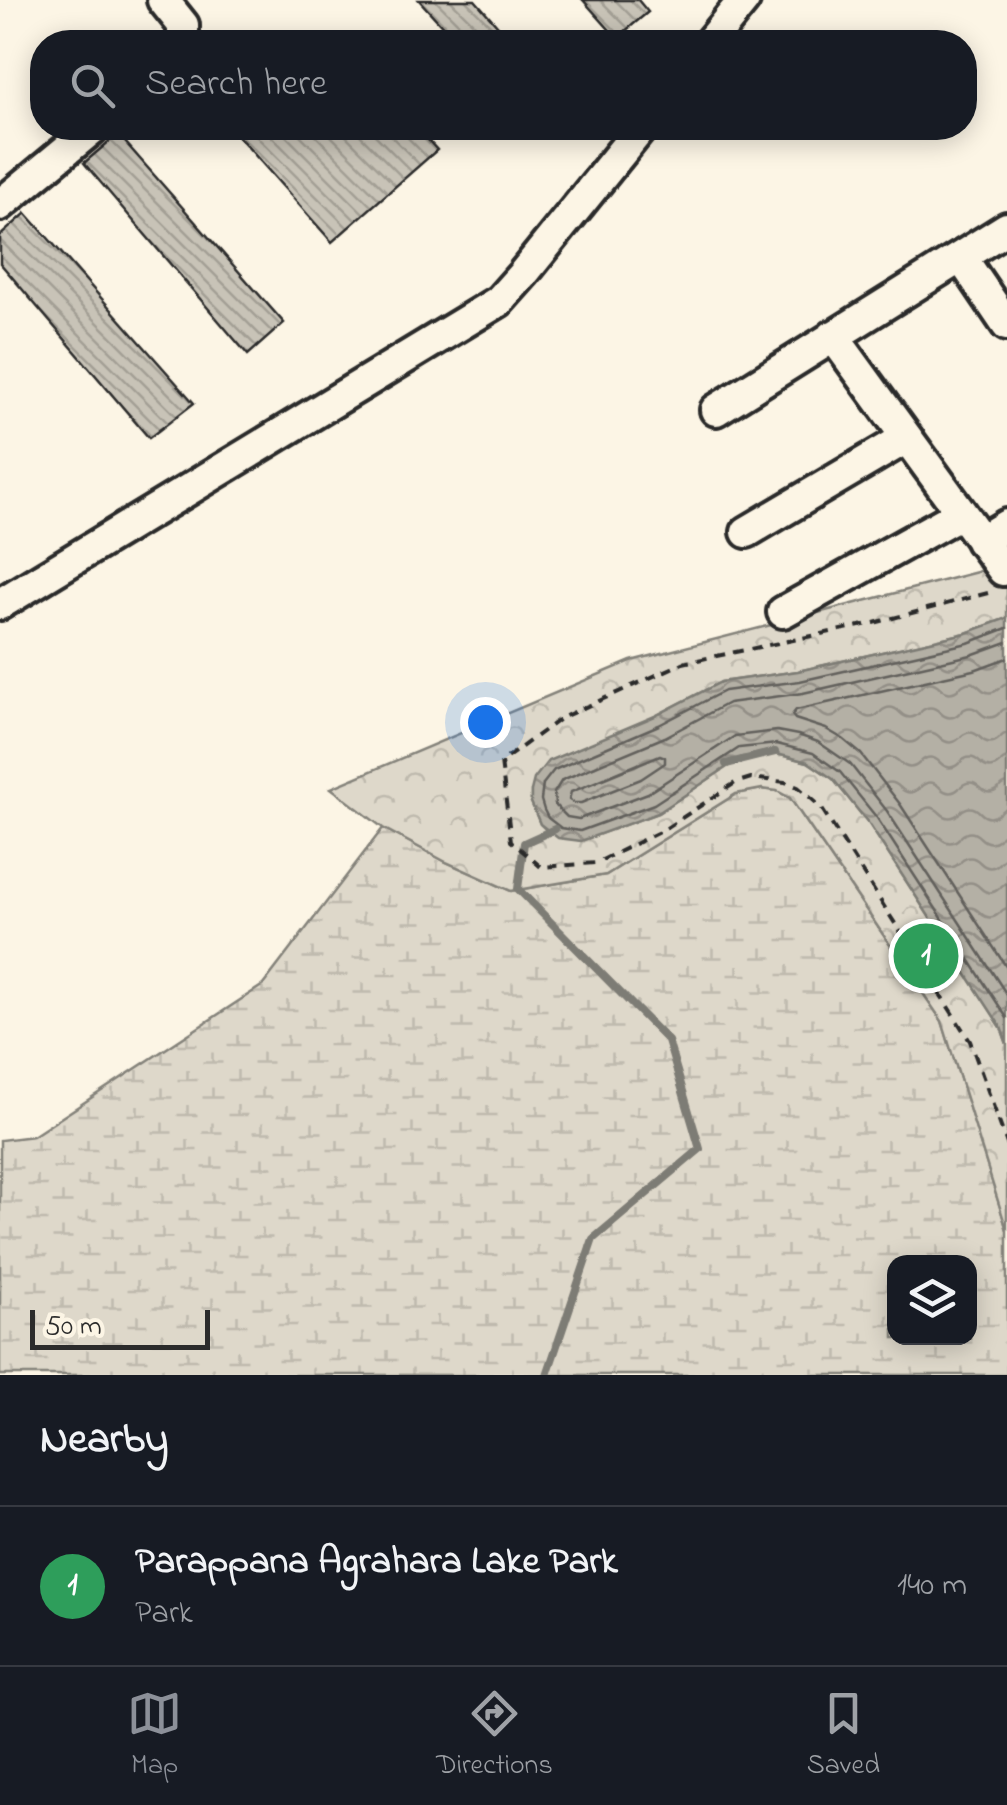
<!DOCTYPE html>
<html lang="en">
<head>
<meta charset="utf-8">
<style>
  :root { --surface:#171b24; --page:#20242c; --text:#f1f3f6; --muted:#9ea1a6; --line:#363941; --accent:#8c9099 }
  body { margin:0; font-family:"Indie Flower",sans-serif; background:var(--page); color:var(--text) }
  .controls { position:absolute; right:30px; bottom:30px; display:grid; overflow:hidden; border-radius:20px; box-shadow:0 5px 25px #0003 }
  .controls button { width:90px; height:90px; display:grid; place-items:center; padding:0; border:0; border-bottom:2px solid var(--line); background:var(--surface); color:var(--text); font:50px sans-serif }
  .scale { position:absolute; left:30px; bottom:25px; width:180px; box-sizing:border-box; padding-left:10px; border:5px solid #2b2b2b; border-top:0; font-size:28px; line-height:35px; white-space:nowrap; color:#2b2b2b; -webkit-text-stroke:8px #fcf5e5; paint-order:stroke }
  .you { position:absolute; left:485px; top:722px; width:35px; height:35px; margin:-25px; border:8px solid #fff; border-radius:50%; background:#1a73e8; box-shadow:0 0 0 15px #1a73e833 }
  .badge { display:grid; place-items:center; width:65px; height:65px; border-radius:50%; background:var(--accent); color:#fff; font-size:32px; font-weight:700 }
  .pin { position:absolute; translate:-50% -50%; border:5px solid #fff; box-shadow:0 2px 10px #0006 }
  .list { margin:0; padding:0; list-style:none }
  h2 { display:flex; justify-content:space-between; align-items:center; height:130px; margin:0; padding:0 40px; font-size:42px }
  h2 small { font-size:32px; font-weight:400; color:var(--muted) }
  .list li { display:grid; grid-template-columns:65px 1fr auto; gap:30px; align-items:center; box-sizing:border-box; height:160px; padding:0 40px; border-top:2px solid var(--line) }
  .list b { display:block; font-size:38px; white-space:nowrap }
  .list p { margin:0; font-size:32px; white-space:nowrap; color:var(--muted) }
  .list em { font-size:32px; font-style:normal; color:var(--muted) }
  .icon { flex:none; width:55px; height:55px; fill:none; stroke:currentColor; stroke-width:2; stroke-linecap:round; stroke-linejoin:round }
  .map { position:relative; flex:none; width:1007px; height:1375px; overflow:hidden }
  .search { position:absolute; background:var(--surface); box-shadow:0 5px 25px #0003; left:30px; right:30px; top:30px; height:110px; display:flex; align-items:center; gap:25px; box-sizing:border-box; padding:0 35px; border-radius:40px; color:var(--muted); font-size:38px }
  .sheet { height:290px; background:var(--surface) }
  nav { display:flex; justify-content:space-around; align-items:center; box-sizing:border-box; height:140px; border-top:2px solid var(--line); background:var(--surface); font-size:28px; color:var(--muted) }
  nav a { display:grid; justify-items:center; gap:5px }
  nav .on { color:var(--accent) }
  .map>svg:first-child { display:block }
  .wetland { fill:url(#wetland-marsh); stroke:#84827a; stroke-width:2.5; fill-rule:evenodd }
  .park { fill:url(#park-crowns); stroke:#84827a; stroke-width:2.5 }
  .water { fill:url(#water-waves); stroke:#7d7b74; stroke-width:2.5 }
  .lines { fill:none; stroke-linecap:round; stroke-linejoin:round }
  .shore { stroke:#62605c; stroke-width:2.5 }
  .stream { stroke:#7d7b74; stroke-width:8 }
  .building { fill:url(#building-back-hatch); stroke:#2b2b2b; stroke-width:2.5 }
  .minor-casing { stroke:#2b2b2b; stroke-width:38 }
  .path { stroke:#2b2b2b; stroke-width:4; stroke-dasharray:10 8; stroke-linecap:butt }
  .minor { stroke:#fcf5e5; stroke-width:30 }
</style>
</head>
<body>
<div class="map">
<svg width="1007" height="1375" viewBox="0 0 1007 1375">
  <defs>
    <pattern id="wetland-marsh" width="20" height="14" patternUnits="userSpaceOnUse" patternTransform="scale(2.5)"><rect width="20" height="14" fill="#ded8ca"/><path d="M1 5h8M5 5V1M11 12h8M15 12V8" fill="none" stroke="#bfbaae"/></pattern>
    <pattern id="park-crowns" width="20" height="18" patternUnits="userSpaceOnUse" patternTransform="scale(2.5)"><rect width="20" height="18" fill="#ded8ca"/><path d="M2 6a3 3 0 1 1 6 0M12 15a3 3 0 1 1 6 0" fill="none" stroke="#bfbaae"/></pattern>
    <pattern id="water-waves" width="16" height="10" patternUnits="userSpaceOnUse" patternTransform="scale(2.5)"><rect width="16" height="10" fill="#b4b0a5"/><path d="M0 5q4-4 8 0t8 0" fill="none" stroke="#938f87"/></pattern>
    <pattern id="building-back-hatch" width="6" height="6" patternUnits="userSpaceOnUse" patternTransform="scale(2.5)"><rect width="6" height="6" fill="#c8c3b7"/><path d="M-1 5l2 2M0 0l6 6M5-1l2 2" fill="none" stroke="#a39f95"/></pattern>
  </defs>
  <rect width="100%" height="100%" fill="#fcf5e5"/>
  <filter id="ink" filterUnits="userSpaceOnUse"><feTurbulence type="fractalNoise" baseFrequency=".01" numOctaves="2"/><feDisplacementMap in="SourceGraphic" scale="20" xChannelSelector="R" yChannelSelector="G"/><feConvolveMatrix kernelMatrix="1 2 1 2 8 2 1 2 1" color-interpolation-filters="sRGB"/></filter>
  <g filter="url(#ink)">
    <!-- wetland -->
    <path class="wetland" d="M762,789L777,791L790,798L942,1021L1007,1230V1375H0V1140L33,1136L263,985L383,828L446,862L511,891L606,875L736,794ZM894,1262H970V1338H894Z"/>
    <!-- park -->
    <path class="park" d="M1007,558V618L966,633L798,671L721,682L655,716L531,791V802L540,824L548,832L581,841L658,813L742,757L776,754L808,762L833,779L869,824L1001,1027L1007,1044V1230L942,1021L790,798L777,791L762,789L736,794L606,875L511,891L446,862L383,828L331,788L631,661L977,572Z"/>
    <!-- water -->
    <path class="water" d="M1007,618V1044L1001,1027L869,824L833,779L808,762L777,754L742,757L658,813L581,841L558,838L540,824L531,802V791L534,779L548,761L655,716L721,682L798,671L966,633Z"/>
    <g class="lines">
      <!-- shore -->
      <path class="shore" d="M1007,628L968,643L800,681L724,691L659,725L554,770L543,784L541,800L544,810L548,818L561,828L580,831L654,804L739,748L777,744L813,753L840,772L877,818L1007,1018
        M1007,642L971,655L803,693L728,703L665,737L562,780L554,793L555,805L567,817L579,819L648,793L735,736L777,731L798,735L818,742L850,764L887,811L1007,995
        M1007,658L974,670L796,710L792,715L795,719L826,729L843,739L861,754L900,804L1007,968
        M660,755L665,757V763L641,779L581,803H574L569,800L571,792Z"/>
      <!-- stream -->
      <path class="stream" d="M726,764L775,752
        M547,1375L593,1239L700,1149L668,1041L518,889L524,843L555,829"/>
    </g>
    <!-- building -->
    <path class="building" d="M419,0H475L512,42H457Z
      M583,0H638L648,12L617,38Z
      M231,128H417L437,150L332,242Z
      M118,134L284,323L248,355L84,163Z
      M26,213L194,403L149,438L0,263V236Z"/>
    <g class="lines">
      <!-- minor casing -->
      <g class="minor-casing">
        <path id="minor" d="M163,0L183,25V42
          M710,42L744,0
          M0,205L93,128
          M961,257L1007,325
          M833,336L1003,570
          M716,410L1007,228
          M747,532L906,438
          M981,541L1007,525
          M0,604L499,301L523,274L641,128
          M783,612L961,513"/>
      </g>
      <!-- path -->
      <path class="path" d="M988,593L874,623L683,663L561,718L501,762L511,841L541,867L596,863L665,829L735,783L751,778L785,782L798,787L820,806L970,1041L1007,1144"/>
      <!-- minor -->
      <use href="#minor" class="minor"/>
    </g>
  </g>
</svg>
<div class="controls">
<button><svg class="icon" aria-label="layers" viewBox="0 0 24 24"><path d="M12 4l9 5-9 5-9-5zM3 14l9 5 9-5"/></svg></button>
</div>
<div class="scale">50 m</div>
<div class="you"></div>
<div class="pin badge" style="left:926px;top:956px;background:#2e9e5b">1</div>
<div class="search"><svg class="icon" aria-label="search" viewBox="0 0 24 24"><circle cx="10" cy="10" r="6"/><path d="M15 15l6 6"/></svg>Search here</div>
</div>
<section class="sheet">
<h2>Nearby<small></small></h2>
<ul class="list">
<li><span class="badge" style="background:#2e9e5b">1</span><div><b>Parappana Agrahara Lake Park</b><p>Park</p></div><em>140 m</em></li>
</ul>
</section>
<nav>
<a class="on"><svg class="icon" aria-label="map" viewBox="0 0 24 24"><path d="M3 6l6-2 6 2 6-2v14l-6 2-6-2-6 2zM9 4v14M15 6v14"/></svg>Map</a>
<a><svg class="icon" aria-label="directions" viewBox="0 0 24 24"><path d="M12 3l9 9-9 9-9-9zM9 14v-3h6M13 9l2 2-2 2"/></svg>Directions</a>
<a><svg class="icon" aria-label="saved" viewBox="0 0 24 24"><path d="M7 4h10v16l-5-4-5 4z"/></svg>Saved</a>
</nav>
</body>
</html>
